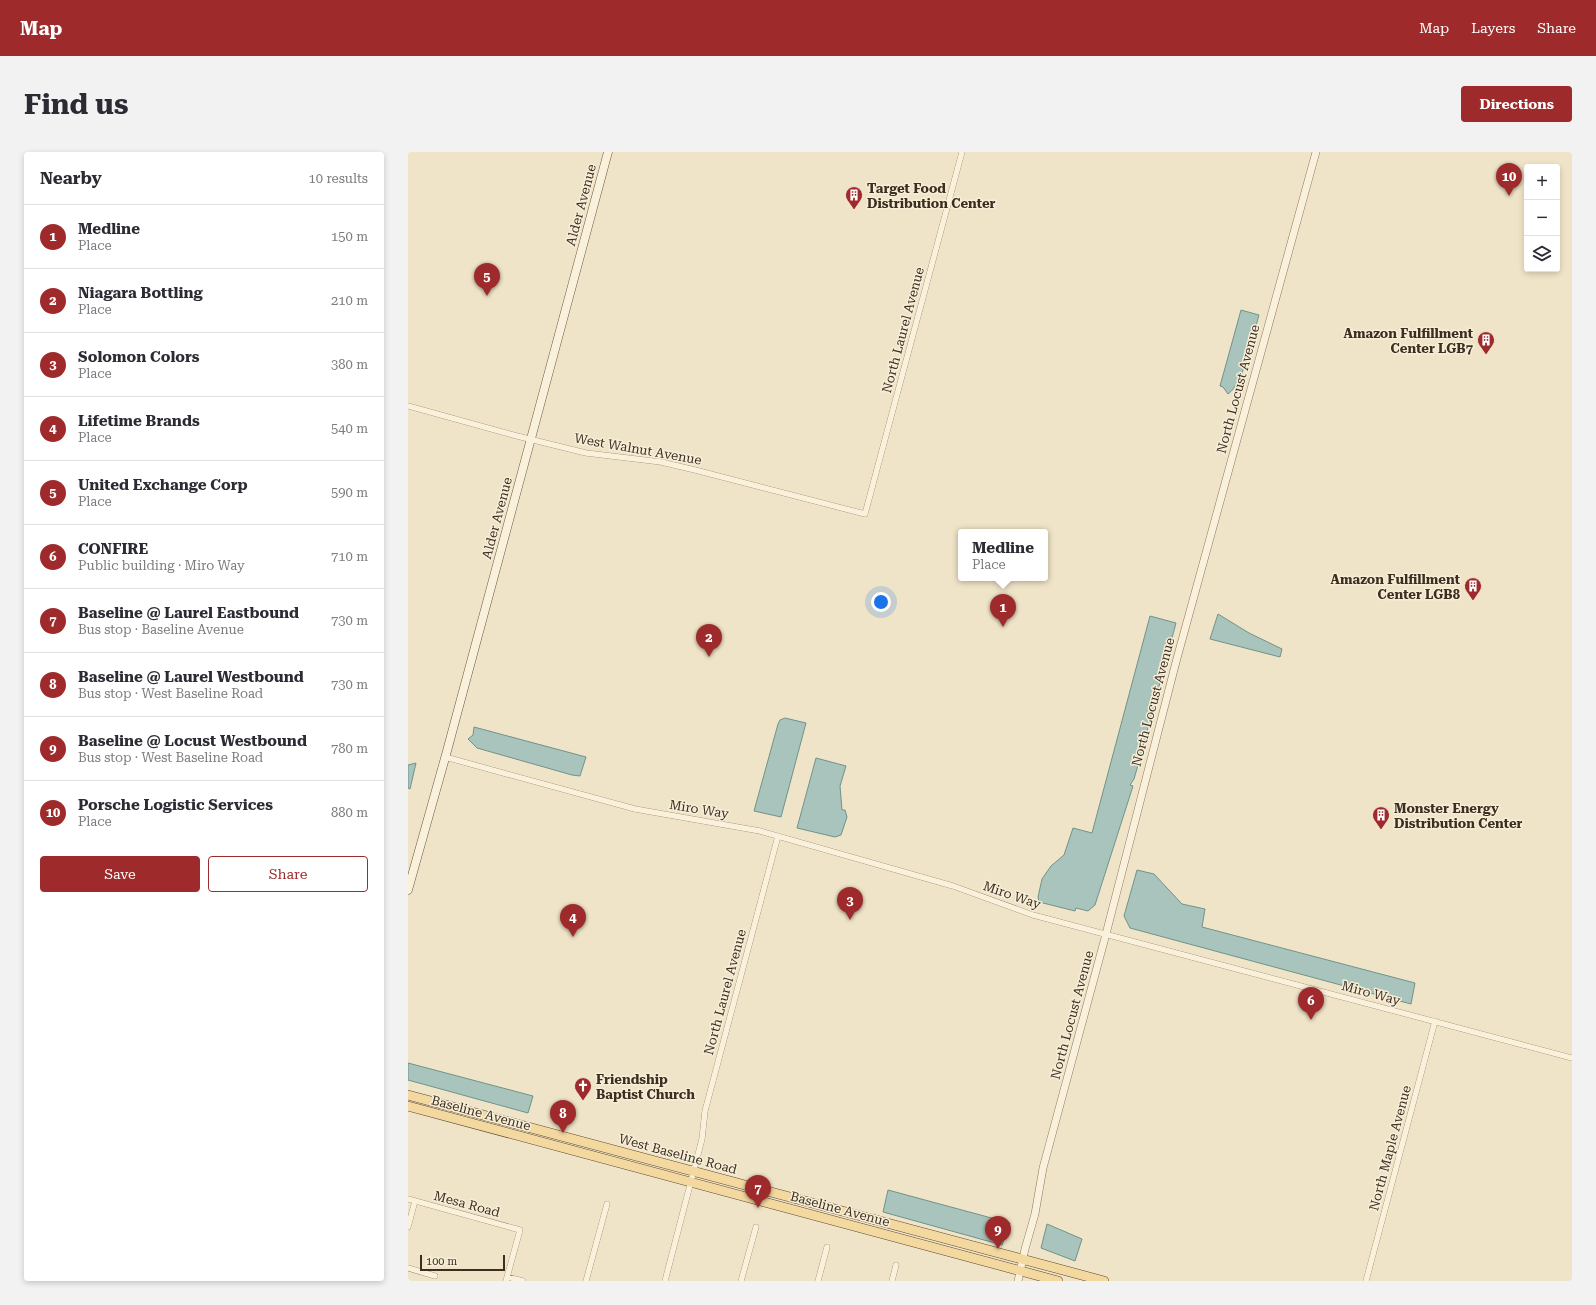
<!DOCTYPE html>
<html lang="en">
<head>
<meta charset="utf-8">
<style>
  :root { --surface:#fff; --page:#f2f2f3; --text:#2b2b33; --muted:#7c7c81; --line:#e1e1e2; --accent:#9e2a2b }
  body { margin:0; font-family:"Roboto Serif",serif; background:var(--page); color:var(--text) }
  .controls { position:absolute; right:12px; top:12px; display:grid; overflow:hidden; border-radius:4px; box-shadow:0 2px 6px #0003 }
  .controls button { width:36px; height:36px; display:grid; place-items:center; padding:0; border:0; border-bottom:1px solid var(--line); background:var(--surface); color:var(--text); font:20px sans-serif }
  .scale { position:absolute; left:12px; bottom:10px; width:85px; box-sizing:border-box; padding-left:4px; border:2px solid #3d2e20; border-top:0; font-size:11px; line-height:14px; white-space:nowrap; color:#3d2e20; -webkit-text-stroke:3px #f7eed8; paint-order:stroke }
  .you { position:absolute; left:473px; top:450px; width:14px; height:14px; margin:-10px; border:3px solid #fff; border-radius:50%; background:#1a73e8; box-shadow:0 0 0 6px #1a73e833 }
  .badge { display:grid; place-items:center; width:26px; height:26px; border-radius:50%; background:var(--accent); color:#fff; font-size:13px; font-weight:700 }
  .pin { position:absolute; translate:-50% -33px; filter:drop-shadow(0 1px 2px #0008) }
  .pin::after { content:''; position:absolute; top:21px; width:14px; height:12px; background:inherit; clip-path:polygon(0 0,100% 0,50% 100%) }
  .popup { position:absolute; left:550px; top:377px; width:90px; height:52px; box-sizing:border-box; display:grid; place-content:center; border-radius:4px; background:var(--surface); filter:drop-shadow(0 1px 3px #0005); font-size:13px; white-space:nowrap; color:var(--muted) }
  .popup b { font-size:15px; color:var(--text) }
  .popup::after { content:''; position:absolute; left:50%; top:100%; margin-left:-8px; border:8px solid transparent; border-top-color:var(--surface) }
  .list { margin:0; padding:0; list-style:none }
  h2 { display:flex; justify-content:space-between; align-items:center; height:52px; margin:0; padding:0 16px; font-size:17px }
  h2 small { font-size:13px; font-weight:400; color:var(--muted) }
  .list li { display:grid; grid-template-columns:26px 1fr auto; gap:12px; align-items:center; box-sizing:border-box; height:64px; padding:0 16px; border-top:1px solid var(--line) }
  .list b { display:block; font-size:15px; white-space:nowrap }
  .list p { margin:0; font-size:13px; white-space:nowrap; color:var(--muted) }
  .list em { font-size:13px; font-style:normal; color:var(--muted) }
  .actions { display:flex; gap:8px; padding:12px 16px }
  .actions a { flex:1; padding:9px 0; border:1px solid var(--accent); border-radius:4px; text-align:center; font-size:14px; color:var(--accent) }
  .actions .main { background:var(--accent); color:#fff }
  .icon { flex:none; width:22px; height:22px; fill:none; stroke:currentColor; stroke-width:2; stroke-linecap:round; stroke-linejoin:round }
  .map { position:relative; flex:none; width:1164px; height:1129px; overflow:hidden; border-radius:4px }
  header { display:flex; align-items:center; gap:24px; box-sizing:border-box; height:56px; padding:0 20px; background:var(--accent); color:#fff }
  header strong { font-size:19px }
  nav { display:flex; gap:22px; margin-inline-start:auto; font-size:14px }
  .intro { display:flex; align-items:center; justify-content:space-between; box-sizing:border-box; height:96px; padding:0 24px }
  h1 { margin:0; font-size:28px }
  .button { padding:10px 18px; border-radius:4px; background:var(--accent); color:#fff; font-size:14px; font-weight:700 }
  main { display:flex; gap:24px; padding:0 24px }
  aside { flex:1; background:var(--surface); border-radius:4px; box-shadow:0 2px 6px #0003 }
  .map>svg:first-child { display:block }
  .water { fill:#a9c4bc; stroke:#6f938a }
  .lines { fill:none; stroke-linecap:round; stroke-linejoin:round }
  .minor-casing { stroke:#8d765c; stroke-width:6 }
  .tertiary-casing { stroke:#8d765c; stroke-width:8 }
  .secondary-casing { stroke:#6f573f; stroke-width:9 }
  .primary-casing { stroke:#5b4430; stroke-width:10 }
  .minor { stroke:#faf1dc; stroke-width:5.5 }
  .tertiary { stroke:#faf1dc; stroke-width:7 }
  .secondary { stroke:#faf1dc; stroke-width:8 }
  .primary { stroke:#f3d9a0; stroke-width:9 }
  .labels { text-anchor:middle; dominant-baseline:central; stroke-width:3; stroke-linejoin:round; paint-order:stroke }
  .poi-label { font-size:13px; font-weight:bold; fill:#3d2e20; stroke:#f7eed8; text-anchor:start }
  .street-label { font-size:13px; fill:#3d2e20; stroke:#f7eed8 }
</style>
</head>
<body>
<header>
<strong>Map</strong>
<nav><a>Map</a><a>Layers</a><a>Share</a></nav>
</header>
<div class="intro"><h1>Find us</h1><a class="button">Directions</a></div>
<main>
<aside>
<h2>Nearby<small>10 results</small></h2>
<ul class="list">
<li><span class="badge">1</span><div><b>Medline</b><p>Place</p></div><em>150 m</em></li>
<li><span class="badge">2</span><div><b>Niagara Bottling</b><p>Place</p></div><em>210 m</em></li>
<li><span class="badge">3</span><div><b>Solomon Colors</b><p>Place</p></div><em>380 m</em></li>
<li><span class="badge">4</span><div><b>Lifetime Brands</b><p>Place</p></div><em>540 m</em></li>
<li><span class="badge">5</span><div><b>United Exchange Corp</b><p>Place</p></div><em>590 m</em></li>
<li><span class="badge">6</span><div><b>CONFIRE</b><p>Public building · Miro Way</p></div><em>710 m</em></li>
<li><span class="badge">7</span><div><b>Baseline @ Laurel Eastbound</b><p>Bus stop · Baseline Avenue</p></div><em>730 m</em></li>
<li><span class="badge">8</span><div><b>Baseline @ Laurel Westbound</b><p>Bus stop · West Baseline Road</p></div><em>730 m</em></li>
<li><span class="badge">9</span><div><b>Baseline @ Locust Westbound</b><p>Bus stop · West Baseline Road</p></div><em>780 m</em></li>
<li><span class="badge">10</span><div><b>Porsche Logistic Services</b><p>Place</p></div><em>880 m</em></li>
</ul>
<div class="actions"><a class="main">Save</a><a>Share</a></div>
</aside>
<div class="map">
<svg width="1164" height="1129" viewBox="0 0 1164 1129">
  <rect width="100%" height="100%" fill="#f0e4c8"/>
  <!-- water -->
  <path class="water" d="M833,158L851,163C845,183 836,231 820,242L815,235L812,234Z
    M810,462L841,481L874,497L872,505L802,487Z
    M742,464L768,471L730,613L726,627L722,633L725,634L687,753L680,759L668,756L667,759L631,750L630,745L634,727L643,714L656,703L665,676L684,681Z
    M377,566L398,571L373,665L346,659L370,572L372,568Z
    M66,575L178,605L172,624L164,623L69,596L60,587L65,583Z
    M408,606L438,614L432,634L434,658H437L439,665L433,683L427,685L389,676Z
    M8,611L2,637L0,636V613Z
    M729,718L746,722L774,752L797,757L794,775L1007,831L1003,852L722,776L716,764Z
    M0,911L125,944L120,961L0,928Z
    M480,1038L602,1071L594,1093L475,1060Z
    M639,1072L674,1087L667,1109L633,1096Z"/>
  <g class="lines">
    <!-- minor casing -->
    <g class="minor-casing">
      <path id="minor" d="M0,254L109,284L178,301L253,310L287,318L457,362L554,0
        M37,605L227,657L352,679L545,734L625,763L1164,906
        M0,1047L112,1078L98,1129
        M0,1075L7,1049
        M0,1116L27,1124
        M99,1125L115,1129
        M178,1129L199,1052
        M257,1129L294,987L297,959L370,684
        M333,1129L348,1075
        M410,1129L419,1095
        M484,1129L488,1113
        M958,1129L1027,869"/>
    </g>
    <!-- tertiary casing -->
    <g class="tertiary-casing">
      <path id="tertiary" d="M610,1129L617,1097L627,1062L635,1016L698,782L768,510L908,0"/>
    </g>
    <!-- secondary casing -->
    <g class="secondary-casing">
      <path id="secondary" d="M0,738L39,599L200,0"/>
    </g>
    <!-- primary casing -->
    <g class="primary-casing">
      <path id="primary" d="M0,943L696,1129
        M0,954L650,1129"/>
    </g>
    <!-- minor -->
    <use href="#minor" class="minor"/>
    <!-- tertiary -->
    <use href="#tertiary" class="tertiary"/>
    <!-- secondary -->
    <use href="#secondary" class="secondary"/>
    <!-- primary -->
    <use href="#primary" class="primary"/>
  </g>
  <!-- icons -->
  <defs>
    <g id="building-pin" transform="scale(0.9)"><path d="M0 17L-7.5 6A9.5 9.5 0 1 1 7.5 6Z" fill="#9e2a2b" stroke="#f7eed8"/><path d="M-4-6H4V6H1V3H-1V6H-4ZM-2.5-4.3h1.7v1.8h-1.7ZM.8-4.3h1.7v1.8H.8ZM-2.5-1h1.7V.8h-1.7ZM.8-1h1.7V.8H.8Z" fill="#fff"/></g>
    <g id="church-pin" transform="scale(0.9)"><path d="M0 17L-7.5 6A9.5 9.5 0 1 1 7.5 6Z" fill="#9e2a2b" stroke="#f7eed8"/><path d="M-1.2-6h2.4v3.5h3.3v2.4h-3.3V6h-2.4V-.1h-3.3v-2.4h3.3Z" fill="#fff"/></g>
  </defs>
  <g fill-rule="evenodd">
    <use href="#building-pin" x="446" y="43"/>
    <use href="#building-pin" x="1078" y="188"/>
    <use href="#building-pin" x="1065" y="434"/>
    <use href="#building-pin" x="973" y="663"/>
    <use href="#church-pin" x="175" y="934"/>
  </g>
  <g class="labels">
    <!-- poi labels -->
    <g class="poi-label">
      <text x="459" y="36">Target Food<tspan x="459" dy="15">Distribution Center</tspan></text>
      <text x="1065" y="181" text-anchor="end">Amazon Fulfillment<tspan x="1065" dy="15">Center LGB7</tspan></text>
      <text x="1052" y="427" text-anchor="end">Amazon Fulfillment<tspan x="1052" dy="15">Center LGB8</tspan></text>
      <text x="986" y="656">Monster Energy<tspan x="986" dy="15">Distribution Center</tspan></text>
      <text x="188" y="927">Friendship<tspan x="188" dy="15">Baptist Church</tspan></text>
    </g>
    <!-- street labels -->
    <g class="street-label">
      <text transform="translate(173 53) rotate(-75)">Alder Avenue</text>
      <text transform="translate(495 178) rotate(-75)">North Laurel Avenue</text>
      <text transform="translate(830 237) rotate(-75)">North Locust Avenue</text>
      <text transform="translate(230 297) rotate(10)">West Walnut Avenue</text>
      <text transform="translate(89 366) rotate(-75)">Alder Avenue</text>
      <text transform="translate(745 550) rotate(-75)">North Locust Avenue</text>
      <text transform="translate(291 657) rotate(9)">Miro Way</text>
      <text transform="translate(604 743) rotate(19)">Miro Way</text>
      <text transform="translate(317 840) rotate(-75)">North Laurel Avenue</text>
      <text transform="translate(963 841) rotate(15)">Miro Way</text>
      <text transform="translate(664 863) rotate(-75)">North Locust Avenue</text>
      <text transform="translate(73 961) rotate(15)">Baseline Avenue</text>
      <text transform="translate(982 996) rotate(-75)">North Maple Avenue</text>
      <text transform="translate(270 1002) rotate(15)">West Baseline Road</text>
      <text transform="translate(59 1052) rotate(15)">Mesa Road</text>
      <text transform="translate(432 1057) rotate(15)">Baseline Avenue</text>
    </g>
  </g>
</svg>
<div class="controls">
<button>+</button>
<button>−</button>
<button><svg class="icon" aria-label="layers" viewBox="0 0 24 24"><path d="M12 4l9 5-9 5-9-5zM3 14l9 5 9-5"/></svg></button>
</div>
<div class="scale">100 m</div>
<div class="you"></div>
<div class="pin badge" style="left:595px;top:475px">1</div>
<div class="popup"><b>Medline</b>Place</div>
<div class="pin badge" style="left:301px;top:505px">2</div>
<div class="pin badge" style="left:442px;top:768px">3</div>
<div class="pin badge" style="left:165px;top:785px">4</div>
<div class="pin badge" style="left:79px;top:144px">5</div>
<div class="pin badge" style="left:903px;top:868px">6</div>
<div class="pin badge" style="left:350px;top:1056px">7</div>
<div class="pin badge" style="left:155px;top:981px">8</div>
<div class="pin badge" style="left:590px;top:1097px">9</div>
<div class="pin badge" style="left:1101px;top:44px">10</div>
</div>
</main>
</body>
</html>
